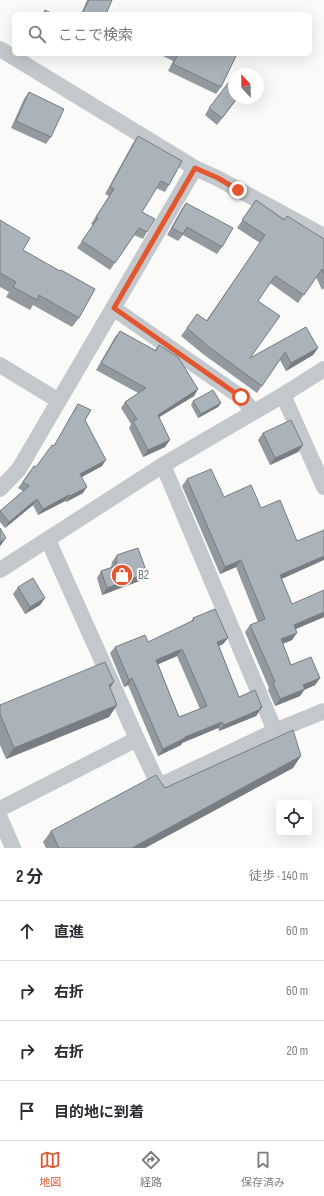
<!DOCTYPE html>
<html lang="ja">
<head>
<meta charset="utf-8">
<style>
  :root { --surface:#fff; --page:#f2f2f3; --text:#2b2b33; --muted:#7c7c81; --line:#e1e1e2; --accent:#e4572e }
  body { margin:0; font-family:"Sofia Sans Condensed","Noto Sans JP",sans-serif; background:var(--page); color:var(--text) }
  .controls { position:absolute; right:12px; bottom:12px; display:grid; overflow:hidden; border-radius:6px; box-shadow:0 4px 16px #0002 }
  .controls button { width:36px; height:36px; display:grid; place-items:center; padding:0; border:0; border-bottom:1px solid var(--line); background:var(--surface); color:var(--text); font:20px sans-serif }
  .compass { position:absolute; left:228px; top:68px; width:36px; height:36px; border-radius:50%; background:var(--surface); box-shadow:0 4px 16px #0002; rotate:338deg }
  .stop { position:absolute; width:12px; height:12px; margin:-9px; border:3px solid #e4572e; border-radius:50%; background:#fff }
  .stop.end { background:#e4572e; border-color:#fff; box-shadow:0 1px 4px #0008 }
  .list { margin:0; padding:0; list-style:none }
  h2 { display:flex; justify-content:space-between; align-items:center; height:52px; margin:0; padding:0 16px; font-size:17px }
  h2 small { font-size:13px; font-weight:400; color:var(--muted) }
  .list li { display:grid; grid-template-columns:26px 1fr auto; gap:12px; align-items:center; box-sizing:border-box; height:60px; padding:0 16px; border-top:1px solid var(--line) }
  .list b { display:block; font-size:15px; white-space:nowrap }
  .list em { font-size:13px; font-style:normal; color:var(--muted) }
  .icon { flex:none; width:22px; height:22px; fill:none; stroke:currentColor; stroke-width:2; stroke-linecap:round; stroke-linejoin:round }
  .map { position:relative; flex:none; width:324px; height:848px; overflow:hidden }
  .search { position:absolute; background:var(--surface); box-shadow:0 4px 16px #0002; left:12px; right:12px; top:12px; height:44px; display:flex; align-items:center; gap:10px; box-sizing:border-box; padding:0 14px; border-radius:6px; color:var(--muted); font-size:15px }
  .sheet { height:292px; background:var(--surface) }
  nav { display:flex; justify-content:space-around; align-items:center; box-sizing:border-box; height:56px; border-top:1px solid var(--line); background:var(--surface); font-size:11px; color:var(--muted) }
  nav a { display:grid; justify-items:center; gap:2px }
  nav .on { color:var(--accent) }
  .map>svg:first-child { display:block }
  .lines { fill:none; stroke-linecap:round; stroke-linejoin:round }
  .minor { stroke:#c3c8cc; stroke-width:16 }
  .wall { fill:#929a9f; fill-rule:evenodd }
  .shaded-wall { fill:#777d82 }
  .building { fill:#aab3b9; stroke:#777d82; fill-rule:evenodd }
  .route { stroke:#e4572e; stroke-width:5 }
  .labels { text-anchor:middle; dominant-baseline:central; stroke-width:4; stroke-linejoin:round; paint-order:stroke }
  .poi-label { font-size:13px; fill:#657683; stroke:#fff; text-anchor:start }
</style>
</head>
<body>
<div class="map">
<svg width="324" height="848" viewBox="0 0 324 848">
  <rect width="100%" height="100%" fill="#fafaf8"/>
  <g class="lines">
    <!-- minor -->
    <path class="minor" d="M0,49L195,168L217,178L324,236
      M113,308L241,397L254,412
      M0,365L59,401
      M283,395L324,487
      M163,465L275,731
      M0,489L19,469L195,168
      M48,540L137,739
      M0,570L163,465L283,395L324,369
      M0,809L137,739L159,786L275,731L324,711
      M0,818L13,848"/>
  </g>
  <!-- wall -->
  <path class="wall" d="M87,0H112L106,14H81Z
    M159,54H237L221,87L216,94L168,71L173,61Z
    M29,92L51,137L46,144L11,128L24,99Z
    M238,98L217,125L205,115L209,108Z
    M138,136L169,185L165,192L156,188L142,212L147,232L143,239L134,235L110,270L77,248L93,225L91,224L109,196L105,194L133,143Z
    M256,200L284,219L324,239V288L322,290L316,277L298,303L270,283L258,301L250,358L318,348L313,355L286,371L280,360L257,393L203,354L181,336L197,314L206,321L260,243L237,228Z
    M186,203L222,247L217,254L183,235L178,241L167,235L181,210Z
    M0,220L23,250L79,318L72,327L33,305L30,310L6,297L9,292L0,287Z
    M120,331L155,350L159,345L198,389L194,396L159,417L165,447L143,457L129,428L131,424L121,408L125,402L138,393L96,370L115,337Z
    M193,401L221,403L218,407L198,418L191,405Z
    M78,404L102,466L82,477L83,493L66,502L65,501L38,515L33,505L5,528L0,522V511L23,491L18,488L34,466L36,467L54,446L74,410Z
    M263,433L303,445L298,452L270,465L258,440Z
    M187,479L224,497L281,579L292,604L324,617L295,629L292,640L283,644L291,665L320,678L315,685L304,690L300,696L275,706L268,690L269,688L245,632L250,625L258,622L236,567L220,574L182,486Z
    M117,555L147,573L142,580L102,595L97,578L101,571L111,567L112,562Z
    M18,587L45,598L40,605L25,614L13,594Z
    M193,618L228,638L223,644L219,646L239,697L262,707L256,716L219,731L218,728L182,743L181,745L158,756L128,685L124,687L110,653L115,647L148,642L191,622ZM177,656L200,709L179,717L158,664Z
    M110,688L117,705L109,717L6,759L0,745V705Z
    M293,768L145,848H46L43,842L51,831L165,788Z"/>
  <!-- shaded-wall -->
  <path class="shaded-wall" d="M318,348L313,355L286,371L291,363Z
    M198,389L194,396L153,421L158,415Z
    M221,403L218,407L198,418L201,414Z
    M170,440L165,447L143,457L148,450Z
    M303,445L298,452L270,465L275,458Z
    M106,460L102,466L76,480L80,474Z
    M87,487L83,493L66,502L70,496Z
    M69,495L65,501L38,515L43,509Z
    M37,499L33,505L5,528L9,522Z
    M6,538L1,545L0,546V542Z
    M324,556V560L275,582L280,575Z
    M241,560L236,567L220,574L225,567Z
    M147,573L142,580L102,595L107,588Z
    M45,598L40,605L25,614L30,607Z
    M324,612V617L289,632L294,625Z
    M297,633L292,640L276,646L281,639Z
    M228,638L223,644L212,649L217,642Z
    M182,649L177,656L152,667L156,660Z
    M132,678L128,685L124,687L129,680Z
    M320,678L315,685L304,690L300,696L275,706L280,699L303,685Z
    M114,682L106,694L109,685Z
    M117,705L109,717L6,759L14,748Z
    M262,707L256,716L219,731L224,725Z
    M222,722L218,728L182,743L181,745L158,756L163,749L185,737Z
    M301,756L293,768L145,848H132Z"/>
  <!-- building -->
  <path class="building" d="M89,0H112L106,14H82Z
    M45,10L53,14H43Z
    M178,54H237L221,87L173,64Z
    M229,82L234,85V98H237L222,118L209,108Z
    M29,92L64,109L51,137L16,121Z
    M138,136L182,161L169,185L161,181L142,212L155,219L147,232L139,228L115,263L82,241L98,218L96,217L114,189L110,187Z
    M256,200L284,220L287,216L324,239V274L322,269L304,295L275,276L258,301L280,316L250,358L306,327L318,348L291,363L285,352L262,386L209,347L187,328L197,314L207,321L265,235L242,220Z
    M186,203L233,228L222,247L187,227L183,234L172,228Z
    M0,220L30,238L23,250L60,271L61,270L95,289L79,318L39,295L37,300L13,287L16,282L0,273Z
    M120,331L156,351L159,345L178,357L198,389L158,415L170,440L148,450L133,421L137,419L125,402L146,388L101,363Z
    M213,390L221,403L201,414L193,401Z
    M78,404L91,410L85,420L106,460L80,474L87,487L70,496L69,495L43,509L37,499L9,522L0,511L29,486L23,482L34,466L36,467L52,445L54,446Z
    M291,420L303,445L275,458L263,433Z
    M211,469L224,497L251,485L261,508L280,500L297,541L324,530V556L280,575L292,604L324,590V612L294,625L297,633L281,639L291,665L311,657L320,678L303,685L305,689L280,699L273,683L275,682L250,625L265,619L241,560L225,567L187,479Z
    M0,528L6,538L0,542Z
    M138,548L147,573L107,588L101,571L116,566L117,555Z
    M33,578L45,598L30,607L18,587Z
    M215,609L228,638L217,642L239,697L255,690L262,707H260L261,709L224,725L222,722L185,737V738L163,749L132,678L129,680L115,647L145,635L148,642L194,620L193,618ZM182,649L207,706L179,717L156,660Z
    M105,662L114,682L109,685L117,705L14,748L0,714V705Z
    M293,730L301,756L132,848H59L51,831L156,775L165,788Z"/>
  <g class="lines">
    <!-- route -->
    <path class="route" d="M238,190L218,178L195,168L114,308L241,397"/>
  </g>
  <!-- icons -->
  <defs>
    <g id="shop-disc" transform="scale(1.15)"><circle r="9.5" fill="#e4572e" stroke="#fff"/><path d="M-5-2.5h2.3a2.7 3.5 0 0 1 5.4 0H5L5.5 6h-11ZM-1.5-2.5h3a1.5 2.3 0 0 0-3 0Z" fill="#fff"/></g>
  </defs>
  <g fill-rule="evenodd">
    <use href="#shop-disc" x="122" y="575"/>
  </g>
  <g class="labels">
    <!-- poi labels -->
    <g class="poi-label">
      <text x="138" y="575">B2</text>
    </g>
  </g>
</svg>
<div class="controls">
<button><svg class="icon" aria-label="locate" viewBox="0 0 24 24"><circle cx="12" cy="12" r="6"/><path d="M12 2v4M12 18v4M2 12h4M18 12h4"/></svg></button>
</div>
<svg class="compass" viewBox="-18 -18 36 36"><path d="M0-13l5 13h-10z" fill="#e53935"/><path d="M0 13l5-13h-10z" fill="#7c7c81"/></svg>
<div class="stop" style="left:241px;top:397px"></div>
<div class="stop end" style="left:238px;top:190px"></div>
<div class="search"><svg class="icon" aria-label="search" viewBox="0 0 24 24"><circle cx="10" cy="10" r="6"/><path d="M15 15l6 6"/></svg>ここで検索</div>
</div>
<section class="sheet">
<h2>2 分<small>徒歩 · 140 m</small></h2>
<ul class="list">
<li><svg class="icon" aria-label="ahead" viewBox="0 0 24 24"><path d="M12 20V5M6 11l6-6 6 6"/></svg><div><b>直進</b></div><em>60 m</em></li>
<li><svg class="icon" aria-label="right" viewBox="0 0 24 24"><path d="M7 20v-9h11M14 6l5 5-5 5"/></svg><div><b>右折</b></div><em>60 m</em></li>
<li><svg class="icon" aria-label="right" viewBox="0 0 24 24"><path d="M7 20v-9h11M14 6l5 5-5 5"/></svg><div><b>右折</b></div><em>20 m</em></li>
<li><svg class="icon" aria-label="arrive" viewBox="0 0 24 24"><path d="M6 21V4h12l-3 4 3 4H6"/></svg><div><b>目的地に到着</b></div></li>
</ul>
</section>
<nav>
<a class="on"><svg class="icon" aria-label="map" viewBox="0 0 24 24"><path d="M3 6l6-2 6 2 6-2v14l-6 2-6-2-6 2zM9 4v14M15 6v14"/></svg>地図</a>
<a><svg class="icon" aria-label="directions" viewBox="0 0 24 24"><path d="M12 3l9 9-9 9-9-9zM9 14v-3h6M13 9l2 2-2 2"/></svg>経路</a>
<a><svg class="icon" aria-label="saved" viewBox="0 0 24 24"><path d="M7 4h10v16l-5-4-5 4z"/></svg>保存済み</a>
</nav>
</body>
</html>
